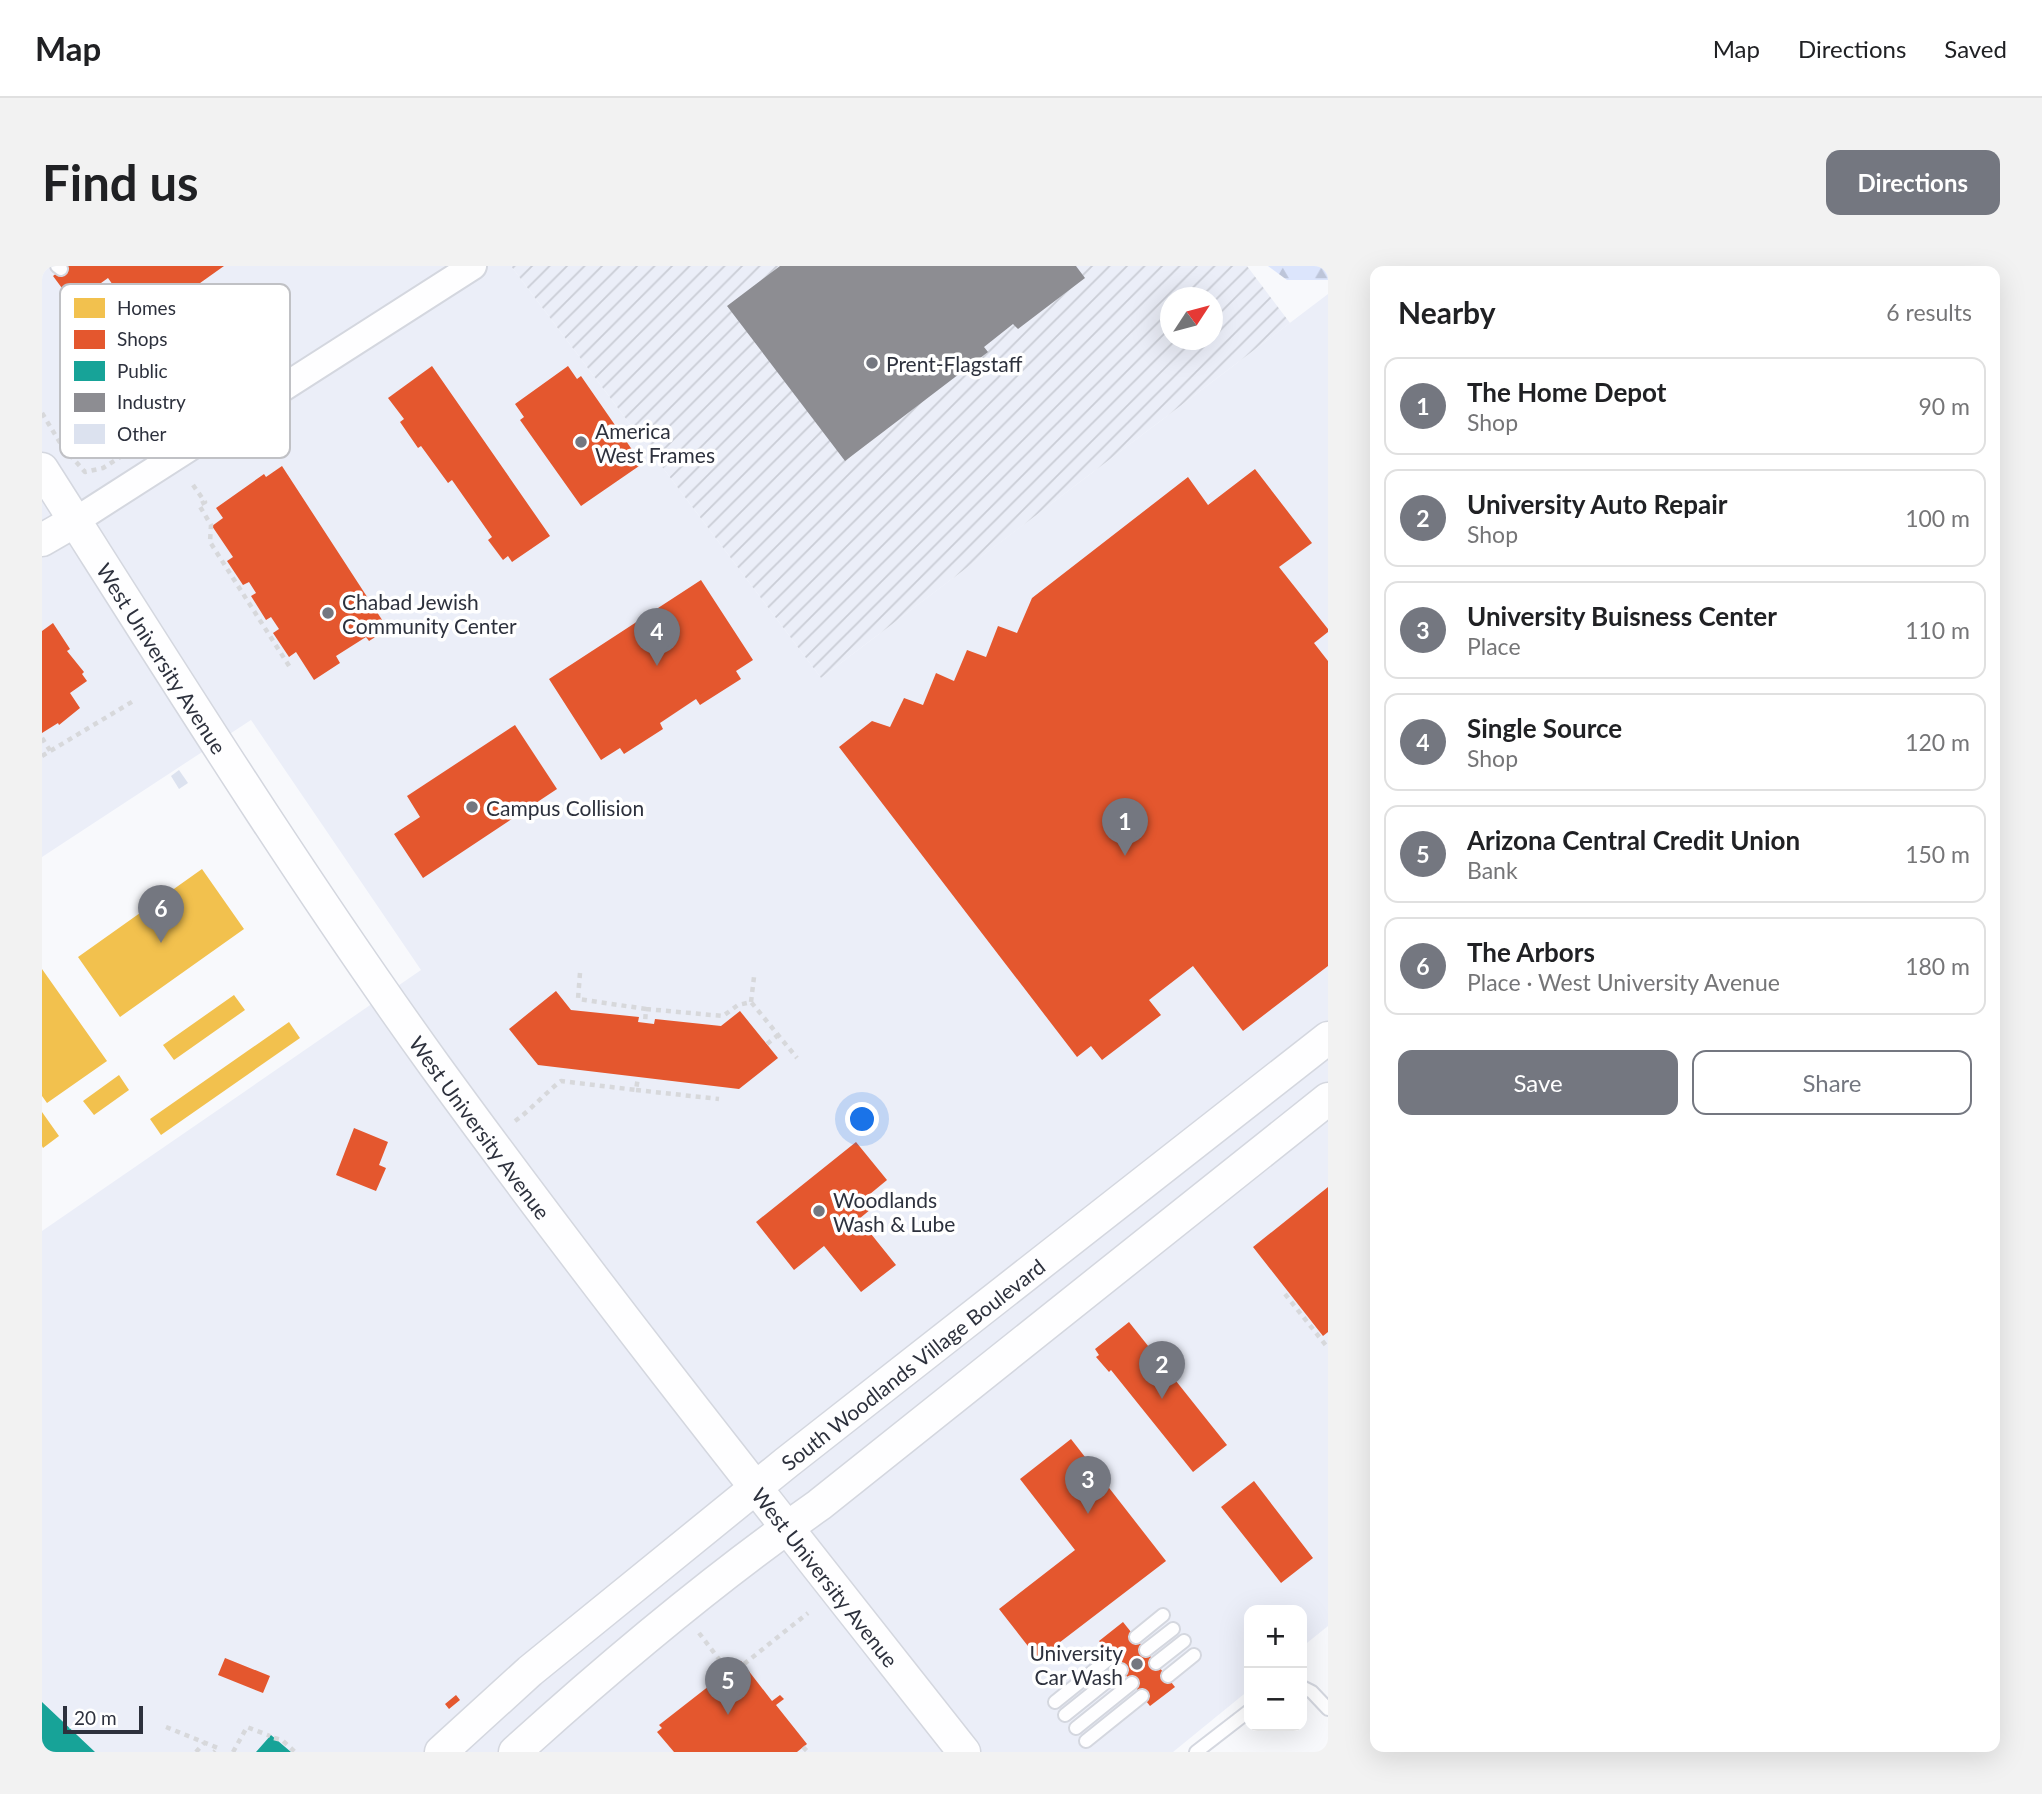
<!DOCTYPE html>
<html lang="en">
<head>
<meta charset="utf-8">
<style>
  :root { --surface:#fff; --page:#f2f2f2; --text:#202124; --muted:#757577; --line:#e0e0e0; --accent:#747780 }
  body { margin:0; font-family:Lato,sans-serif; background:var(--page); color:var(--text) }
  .controls { position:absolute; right:21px; bottom:21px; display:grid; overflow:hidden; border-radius:14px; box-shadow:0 7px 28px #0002 }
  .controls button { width:63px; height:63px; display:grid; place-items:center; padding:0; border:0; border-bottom:2px solid var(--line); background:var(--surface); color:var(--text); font:35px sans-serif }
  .compass { position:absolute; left:1118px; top:21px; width:63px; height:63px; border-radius:50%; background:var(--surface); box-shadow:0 7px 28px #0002; rotate:54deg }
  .scale { position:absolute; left:21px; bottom:18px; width:80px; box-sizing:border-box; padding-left:7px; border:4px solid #2d313d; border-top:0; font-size:19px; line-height:24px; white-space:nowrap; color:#2d313d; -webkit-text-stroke:5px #fff; paint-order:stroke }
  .you { position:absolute; left:821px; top:854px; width:24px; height:24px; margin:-18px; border:5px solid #fff; border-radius:50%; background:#1a73e8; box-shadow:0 0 0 10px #1a73e833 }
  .badge { display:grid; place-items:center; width:46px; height:46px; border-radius:50%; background:var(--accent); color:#fff; font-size:23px; font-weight:700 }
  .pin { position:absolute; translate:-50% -58px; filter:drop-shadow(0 2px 4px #0008) }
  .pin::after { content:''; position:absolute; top:37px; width:24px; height:21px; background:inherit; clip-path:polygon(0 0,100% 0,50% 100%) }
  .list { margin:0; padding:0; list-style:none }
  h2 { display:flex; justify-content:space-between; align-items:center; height:91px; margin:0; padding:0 28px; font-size:30px }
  h2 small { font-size:23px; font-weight:400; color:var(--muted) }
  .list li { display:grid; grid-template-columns:46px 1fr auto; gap:21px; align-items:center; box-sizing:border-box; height:98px; margin:0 14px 14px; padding:0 14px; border:2px solid var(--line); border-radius:14px }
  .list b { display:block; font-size:26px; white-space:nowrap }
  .list p { margin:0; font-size:23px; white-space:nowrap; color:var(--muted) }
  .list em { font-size:23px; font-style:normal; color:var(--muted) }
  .actions { display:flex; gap:14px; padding:21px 28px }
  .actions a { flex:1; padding:16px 0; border:2px solid var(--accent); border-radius:14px; text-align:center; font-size:24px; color:var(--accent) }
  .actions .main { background:var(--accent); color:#fff }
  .map { position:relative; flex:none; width:1286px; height:1486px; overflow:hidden; border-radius:14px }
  header { display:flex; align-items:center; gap:42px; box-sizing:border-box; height:98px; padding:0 35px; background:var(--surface); border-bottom:2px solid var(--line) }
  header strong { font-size:33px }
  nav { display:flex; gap:38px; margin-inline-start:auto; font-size:24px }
  .intro { display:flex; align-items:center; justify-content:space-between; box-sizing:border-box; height:168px; padding:0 42px }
  h1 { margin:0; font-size:49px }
  .button { padding:18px 32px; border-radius:14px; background:var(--accent); color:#fff; font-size:24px; font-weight:700 }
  main { display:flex; gap:42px; padding:0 42px }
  aside { flex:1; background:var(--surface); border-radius:14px; box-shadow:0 7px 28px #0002 }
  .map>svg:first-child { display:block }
  .built { fill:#ebeef8 }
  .industrial { fill:url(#industrial-furrows); fill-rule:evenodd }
  .forest { fill:url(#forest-firs) }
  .homes { fill:#f2c14e }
  .shops { fill:#e4572e }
  .public { fill:#17a398 }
  .industry { fill:#8d8d92 }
  .building { fill:#dce2ef }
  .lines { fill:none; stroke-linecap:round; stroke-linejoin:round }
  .service-casing { stroke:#d4d7df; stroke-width:16 }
  .minor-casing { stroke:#d4d7df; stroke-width:30 }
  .tertiary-casing { stroke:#d4d7df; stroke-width:35 }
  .path { stroke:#d7d8db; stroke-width:4.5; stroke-dasharray:5 5; stroke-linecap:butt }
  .service { stroke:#fefeff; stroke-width:12 }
  .minor { stroke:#fefeff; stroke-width:26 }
  .tertiary { stroke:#fefeff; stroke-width:32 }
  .poi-dot { fill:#747780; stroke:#fff; stroke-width:2.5 }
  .labels { text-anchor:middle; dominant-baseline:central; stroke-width:7; stroke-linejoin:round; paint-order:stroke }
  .poi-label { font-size:21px; fill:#2d313d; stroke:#fff; text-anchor:start }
  .street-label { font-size:21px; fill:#2d313d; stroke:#fff }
  .key { fill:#fff; stroke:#c0c1c5; stroke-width:2 }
  .key-label { font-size:19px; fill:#2d313d }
</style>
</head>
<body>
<header>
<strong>Map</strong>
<nav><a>Map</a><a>Directions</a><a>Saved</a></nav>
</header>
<div class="intro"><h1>Find us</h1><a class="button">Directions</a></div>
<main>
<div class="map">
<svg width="1286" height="1486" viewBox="0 0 1286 1486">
  <defs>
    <pattern id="industrial-furrows" width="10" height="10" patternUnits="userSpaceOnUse" patternTransform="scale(1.75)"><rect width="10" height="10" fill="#ebeef8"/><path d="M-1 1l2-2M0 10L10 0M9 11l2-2" fill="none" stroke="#cacdd6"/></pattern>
    <pattern id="forest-firs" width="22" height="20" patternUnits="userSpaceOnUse" patternTransform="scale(1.75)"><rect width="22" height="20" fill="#dce5fc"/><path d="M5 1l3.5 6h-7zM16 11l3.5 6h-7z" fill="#bdc5d9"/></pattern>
  </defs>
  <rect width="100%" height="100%" fill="#f8f9fc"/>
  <!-- built -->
  <path class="built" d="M0,0H469L779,412L1286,28V1360L1260,1381V1344H1207V1424L1131,1486H0V965L379,704L209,454L0,591Z"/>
  <!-- industrial -->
  <path class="industrial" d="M469,0H1205L1248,57L779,412ZM1128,32H1170V74H1128Z"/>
  <!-- forest -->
  <path class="forest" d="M1226,0H1286V14H1245Z"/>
  <!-- homes -->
  <path class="homes" d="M160,603L202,663L78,751L36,691Z
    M0,703L65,795L5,837L0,830Z
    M192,729L203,744L132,794L121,779Z
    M247,756L258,772L119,869L108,853Z
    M77,809L87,824L52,849L41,835Z
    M0,846L17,870L1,882L0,880Z"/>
  <!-- shops -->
  <path class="shops" d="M24,0H182L99,59L66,12L31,37L11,10Z
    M390,100L508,270L470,296L466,290L461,294L446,274L450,271L410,214L406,217L379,180L376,182L358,156L362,153L346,132Z
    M526,100L535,113L539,110L600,198L539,240L478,154L482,151L473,138Z
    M240,200L346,363L327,375L324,371L294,390L298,397L272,414L254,386L247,391L231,367L237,363L229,351L224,354L209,330L214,327L207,316L201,319L185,295L191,291L170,260L181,252L174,242L222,208L224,211Z
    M1213,203L1270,277L1237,301L1286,363V366L1272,377L1286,395V700L1201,765L1151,700L1107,734L1119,749L1060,794L1049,780L1035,791L797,481L830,455L848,461L862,432L881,439L894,407L912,415L925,384L944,391L956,360L975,367L990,332L1146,211L1166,239Z
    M659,314L711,394L694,405L699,413L658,439L654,433L618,457L621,463L582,488L578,482L559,494L507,413Z
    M11,357L28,383L25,385L42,406L40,408L45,415L28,427L38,442L17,459L16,457L0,467V365Z
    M473,459L515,523L381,612L352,568L378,551L365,530Z
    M514,725L529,744L597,751L596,756L612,758L613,753L679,760L698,745L736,792L697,823L496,799L467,763Z
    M312,862L346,876L337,899L344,902L334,925L294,909Z
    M814,876L845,914L828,928L835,938L817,953L854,999L819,1026L782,980L752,1004L714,956Z
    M1286,921V1066L1281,1070L1211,981Z
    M1087,1056L1185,1179L1151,1206L1069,1104L1067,1106L1054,1091L1057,1089L1053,1083Z
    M1029,1173L1124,1295L996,1393L957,1343L1033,1284L978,1213Z
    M1212,1215L1271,1292L1239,1317L1179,1241Z
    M1081,1356L1133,1421L1108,1440L1057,1375Z
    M183,1392L228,1410L221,1427L176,1409Z
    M699,1395L730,1435L738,1429L742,1433L734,1439L765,1478L755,1486H632L615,1466L620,1462L617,1459Z
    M414,1429L418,1434L407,1443L403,1438Z"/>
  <!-- public -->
  <path class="public" d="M0,1436L53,1486H0Z
    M229,1469L249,1486H214Z"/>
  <!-- industry -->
  <path class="industry" d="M738,0H1034L1043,12L976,63L971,58L942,81L946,86L803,195L685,40Z"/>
  <!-- building -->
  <path class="building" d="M137,504L146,517L137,523L129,510Z"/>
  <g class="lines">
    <!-- service casing -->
    <g class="service-casing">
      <path id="service" d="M15,0L19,3
        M35,73L43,45L40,31
        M1094,1371L1121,1349
        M1104,1384L1131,1363
        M1114,1397L1142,1375
        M1126,1410L1152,1389
        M1260,1421L1270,1426L1286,1443
        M1013,1436L1069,1391
        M1023,1449L1079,1404
        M1034,1462L1090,1417
        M1044,1475L1100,1430
        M1154,1486L1207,1445"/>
    </g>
    <!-- minor casing -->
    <g class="minor-casing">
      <path id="minor" d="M33,255L431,0"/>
    </g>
    <!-- tertiary casing -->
    <g class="tertiary-casing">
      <g id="tertiary">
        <path id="s1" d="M0,203C128,404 254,607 393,800C563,1034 743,1259 922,1486"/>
        <path d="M0,274L33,255"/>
        <path id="s2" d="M399,1486L488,1405L744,1197L1286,772"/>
        <path d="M473,1486C570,1398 670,1314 777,1239L1286,833"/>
      </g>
    </g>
    <!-- path -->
    <path class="path" d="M57,71L72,61L62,45
      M0,147L20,180L43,206L61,202L143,150
      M151,219L163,236L157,239L169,259L168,276L249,403
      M0,472L9,486
      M0,490L93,434
      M538,707L536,733L604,743L603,757
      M709,736L712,711
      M604,743L681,750L696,739L709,736L755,792
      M725,778L736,769
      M594,824L677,833
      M473,855C490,843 502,828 519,815L594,824L596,811
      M1243,1028L1286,1082
      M657,1367L686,1405
      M702,1398L766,1347
      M124,1461L176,1482L172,1486
      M232,1472L240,1474L253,1486
      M761,1481L766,1486
      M154,1486L162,1477
      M191,1486L205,1461L228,1470"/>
    <!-- service -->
    <use href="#service" class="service"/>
    <!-- minor -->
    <use href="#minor" class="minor"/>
    <!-- tertiary -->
    <use href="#tertiary" class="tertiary"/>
  </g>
  <!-- markers -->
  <g class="poi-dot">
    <circle cx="830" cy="97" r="7"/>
    <circle cx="539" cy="176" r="7"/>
    <circle cx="286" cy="347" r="7"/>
    <circle cx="430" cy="541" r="7"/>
    <circle cx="777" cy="945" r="7"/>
    <circle cx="1095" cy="1398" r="7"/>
  </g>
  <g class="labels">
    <!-- poi labels -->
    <g class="poi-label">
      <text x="844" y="97">Prent-Flagstaff</text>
      <text x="553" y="164">America<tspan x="553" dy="24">West Frames</tspan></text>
      <text x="300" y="335">Chabad Jewish<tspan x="300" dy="24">Community Center</tspan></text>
      <text x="444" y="541">Campus Collision</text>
      <text x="791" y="933">Woodlands<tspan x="791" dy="24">Wash &amp; Lube</tspan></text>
      <text x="1081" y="1386" text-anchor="end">University<tspan x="1081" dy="24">Car Wash</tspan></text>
    </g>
    <!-- street labels -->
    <g class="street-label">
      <text stroke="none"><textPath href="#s1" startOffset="224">West University Avenue</textPath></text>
      <text stroke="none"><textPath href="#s1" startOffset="791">West University Avenue</textPath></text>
      <text stroke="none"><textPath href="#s2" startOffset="611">South Woodlands Village Boulevard</textPath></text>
      <text stroke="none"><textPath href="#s1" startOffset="1358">West University Avenue</textPath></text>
    </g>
  </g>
  <!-- legend -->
  <rect x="18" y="18" width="230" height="174" rx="10" class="key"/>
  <rect x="32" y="32" width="31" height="20" fill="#f2c14e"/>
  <rect x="32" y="64" width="31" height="19" fill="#e4572e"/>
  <rect x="32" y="95" width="31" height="20" fill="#17a398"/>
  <rect x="32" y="127" width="31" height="19" fill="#8d8d92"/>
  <rect x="32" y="158" width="31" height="20" fill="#dce2ef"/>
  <g class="key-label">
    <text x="75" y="49">Homes</text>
    <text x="75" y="80">Shops</text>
    <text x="75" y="112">Public</text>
    <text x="75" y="143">Industry</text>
    <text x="75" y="175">Other</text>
  </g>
</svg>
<div class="controls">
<button>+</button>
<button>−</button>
</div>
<svg class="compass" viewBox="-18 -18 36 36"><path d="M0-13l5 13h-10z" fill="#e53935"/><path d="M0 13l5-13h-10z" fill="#757577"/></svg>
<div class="scale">20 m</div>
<div class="you"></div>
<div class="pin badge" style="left:1083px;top:590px">1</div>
<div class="pin badge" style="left:1120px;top:1133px">2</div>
<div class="pin badge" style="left:1046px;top:1248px">3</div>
<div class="pin badge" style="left:615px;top:400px">4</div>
<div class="pin badge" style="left:686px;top:1449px">5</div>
<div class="pin badge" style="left:119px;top:677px">6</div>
</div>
<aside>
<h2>Nearby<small>6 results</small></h2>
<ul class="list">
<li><span class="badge">1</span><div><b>The Home Depot</b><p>Shop</p></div><em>90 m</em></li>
<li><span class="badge">2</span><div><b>University Auto Repair</b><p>Shop</p></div><em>100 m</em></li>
<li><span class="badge">3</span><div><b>University Buisness Center</b><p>Place</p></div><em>110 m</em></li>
<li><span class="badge">4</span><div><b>Single Source</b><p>Shop</p></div><em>120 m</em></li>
<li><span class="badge">5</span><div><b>Arizona Central Credit Union</b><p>Bank</p></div><em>150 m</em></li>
<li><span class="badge">6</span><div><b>The Arbors</b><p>Place · West University Avenue</p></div><em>180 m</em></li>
</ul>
<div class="actions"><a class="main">Save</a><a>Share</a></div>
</aside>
</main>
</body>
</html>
